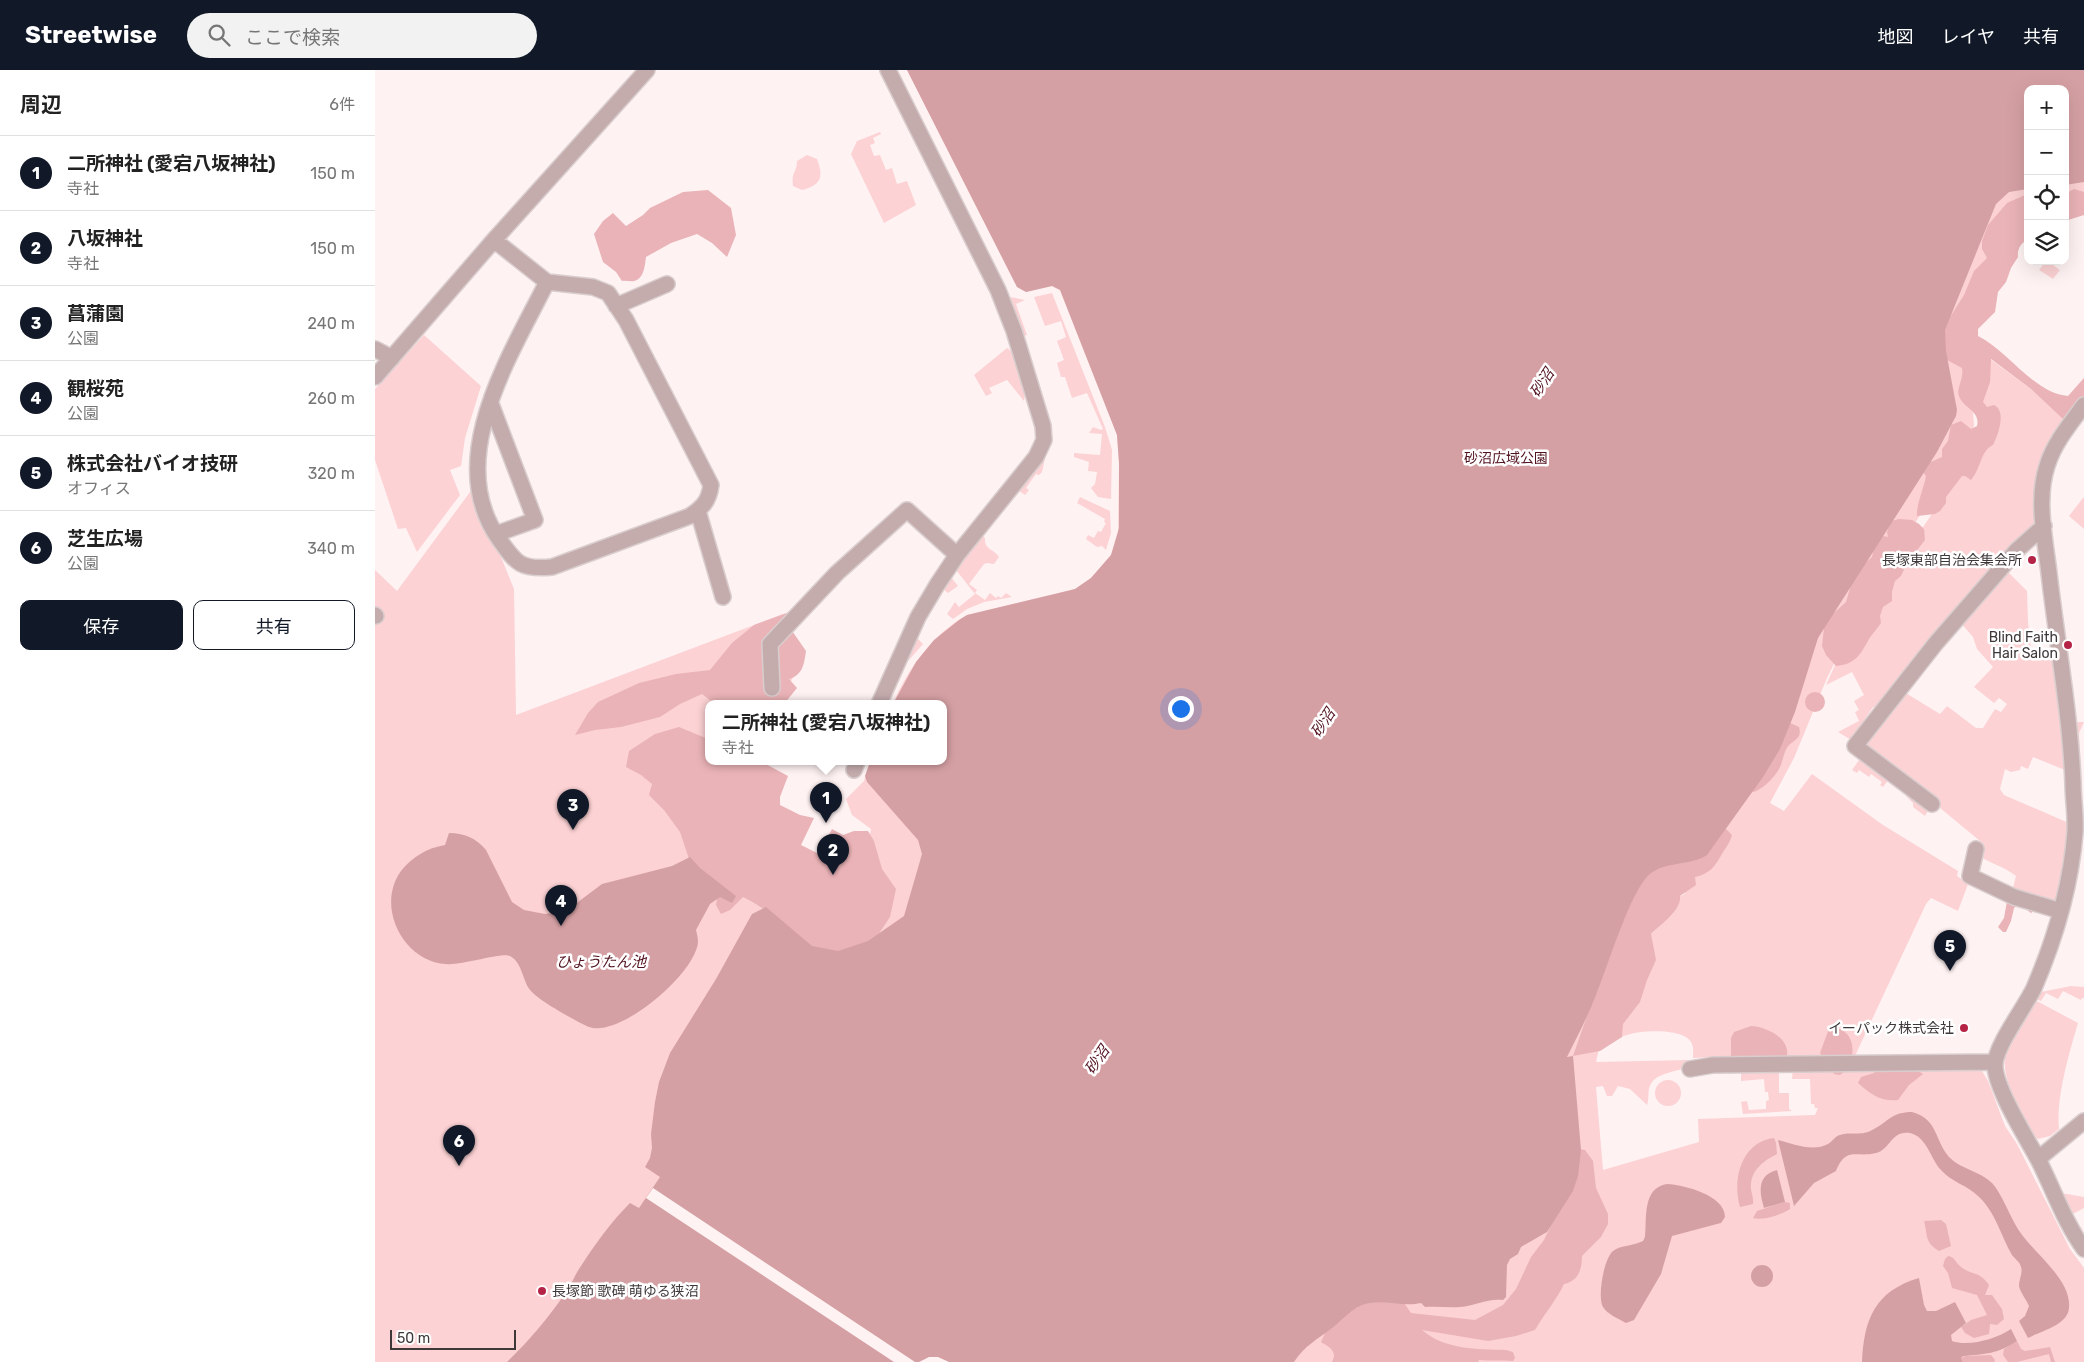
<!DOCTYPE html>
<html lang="ja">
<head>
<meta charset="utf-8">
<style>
  :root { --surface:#fff; --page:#f2f2f2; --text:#222; --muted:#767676; --line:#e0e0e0; --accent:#111827 }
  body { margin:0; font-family:Rubik,"Noto Sans JP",sans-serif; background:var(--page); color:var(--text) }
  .controls { position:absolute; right:15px; top:15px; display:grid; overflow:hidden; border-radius:10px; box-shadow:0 5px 20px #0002 }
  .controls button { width:45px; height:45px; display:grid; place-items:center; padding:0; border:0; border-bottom:1px solid var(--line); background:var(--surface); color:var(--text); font:25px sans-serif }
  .scale { position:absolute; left:15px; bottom:12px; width:126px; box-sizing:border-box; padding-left:5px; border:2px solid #3f3838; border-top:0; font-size:14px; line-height:18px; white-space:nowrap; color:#3f3838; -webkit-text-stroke:4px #fff; paint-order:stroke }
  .you { position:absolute; left:805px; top:638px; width:18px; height:18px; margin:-12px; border:4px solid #fff; border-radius:50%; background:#1a73e8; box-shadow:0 0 0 8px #1a73e833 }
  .badge { display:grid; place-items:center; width:32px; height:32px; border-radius:50%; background:var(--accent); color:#fff; font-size:16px; font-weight:700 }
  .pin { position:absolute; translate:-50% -41px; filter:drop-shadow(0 1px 2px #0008) }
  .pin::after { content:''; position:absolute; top:26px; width:18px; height:15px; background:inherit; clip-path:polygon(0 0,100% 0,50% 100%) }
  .popup { position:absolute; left:330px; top:630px; width:242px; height:65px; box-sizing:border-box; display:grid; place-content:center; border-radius:10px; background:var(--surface); filter:drop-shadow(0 1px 4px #0005); font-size:16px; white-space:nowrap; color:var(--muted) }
  .popup b { font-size:19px; color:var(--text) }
  .popup::after { content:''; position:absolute; left:50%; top:100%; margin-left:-10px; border:10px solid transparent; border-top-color:var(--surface) }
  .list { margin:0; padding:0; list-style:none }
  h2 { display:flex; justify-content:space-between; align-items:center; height:65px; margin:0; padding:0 20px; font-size:21px }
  h2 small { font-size:16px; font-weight:400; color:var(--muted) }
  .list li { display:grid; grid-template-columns:32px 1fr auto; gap:15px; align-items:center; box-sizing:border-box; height:75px; padding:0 20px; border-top:1px solid var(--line) }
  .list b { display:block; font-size:19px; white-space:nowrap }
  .list p { margin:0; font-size:16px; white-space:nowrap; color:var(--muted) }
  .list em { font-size:16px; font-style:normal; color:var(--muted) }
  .actions { display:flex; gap:10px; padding:15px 20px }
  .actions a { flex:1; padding:11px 0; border:1px solid var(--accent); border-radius:10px; text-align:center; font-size:18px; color:var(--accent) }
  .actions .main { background:var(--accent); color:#fff }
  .icon { flex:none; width:28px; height:28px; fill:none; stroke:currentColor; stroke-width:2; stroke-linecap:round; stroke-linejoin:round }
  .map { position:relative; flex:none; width:1709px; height:1292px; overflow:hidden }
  header { display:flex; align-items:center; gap:30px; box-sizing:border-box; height:70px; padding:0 25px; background:var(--accent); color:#fff }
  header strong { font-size:24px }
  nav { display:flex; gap:28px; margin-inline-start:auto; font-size:18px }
  .search { width:350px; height:45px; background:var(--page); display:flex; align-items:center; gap:12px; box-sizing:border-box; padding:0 18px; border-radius:28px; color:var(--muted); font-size:19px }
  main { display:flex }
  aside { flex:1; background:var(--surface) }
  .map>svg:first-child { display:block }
  .green { fill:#fcd2d4 }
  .forest { fill:#eab3b7 }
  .water { fill:#d5a0a4 }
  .pier { fill:#fff2f3 }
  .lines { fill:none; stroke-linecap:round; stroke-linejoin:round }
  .minor-casing { stroke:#d9cdce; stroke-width:18 }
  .minor { stroke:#c4acad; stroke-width:15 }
  .poi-dot { fill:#b52446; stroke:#fff; stroke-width:2 }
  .labels { text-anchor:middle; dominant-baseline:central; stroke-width:5; stroke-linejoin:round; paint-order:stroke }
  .park-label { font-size:14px; fill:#52121f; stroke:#fff }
  .poi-label { font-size:14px; fill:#3f3838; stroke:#fff; text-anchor:end }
  .water-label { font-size:15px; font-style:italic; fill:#52121f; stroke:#fff }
</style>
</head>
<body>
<header>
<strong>Streetwise</strong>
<div class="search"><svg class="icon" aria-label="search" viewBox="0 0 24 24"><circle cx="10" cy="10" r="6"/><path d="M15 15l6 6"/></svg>ここで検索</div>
<nav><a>地図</a><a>レイヤ</a><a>共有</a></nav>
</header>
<main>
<aside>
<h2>周辺<small>6件</small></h2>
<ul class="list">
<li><span class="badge">1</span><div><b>二所神社 (愛宕八坂神社)</b><p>寺社</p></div><em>150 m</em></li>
<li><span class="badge">2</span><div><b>八坂神社</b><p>寺社</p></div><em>150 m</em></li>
<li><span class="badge">3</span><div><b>菖蒲園</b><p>公園</p></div><em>240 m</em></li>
<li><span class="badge">4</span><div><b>観桜苑</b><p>公園</p></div><em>260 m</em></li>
<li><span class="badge">5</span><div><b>株式会社バイオ技研</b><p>オフィス</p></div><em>320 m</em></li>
<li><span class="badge">6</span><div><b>芝生広場</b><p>公園</p></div><em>340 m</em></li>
</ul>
<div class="actions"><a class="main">保存</a><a>共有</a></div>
</aside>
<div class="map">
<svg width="1709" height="1292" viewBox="0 0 1709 1292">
  <rect width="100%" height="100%" fill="#fff2f3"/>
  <!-- green -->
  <path class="green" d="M532,0H1709V138L1690,143V19H1653V152L1603,243L1595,308L1599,355L1594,373L1529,469L1468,576L1452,608L1419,688L1395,733L1409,741L1437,704L1508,755L1583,801L1582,806L1593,814L1583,841L1556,828L1551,834L1479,988L1356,986L1318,988C1318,982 1319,977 1316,972C1308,958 1266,960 1252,965C1242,968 1234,975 1225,981L1228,978L1276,864L1284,856L1299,830L1311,823H1293L1226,970L1221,992L1314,990L1315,996C1302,1003 1278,1001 1274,1019C1273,1024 1274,1030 1272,1035L1255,1019L1243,1016L1237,1026H1232L1228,1016L1221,1017L1228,1100L1324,1072L1323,1049L1440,1045L1443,1038H1440L1439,1034H1436L1435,1009H1417L1418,998H1598L1607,1001L1613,1011L1630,1056L1642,1074L1695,1179L1709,1198V1292H0V500L22,521L98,418L139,519L141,645L408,544L424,597L407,627L400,634H334V692L393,737L439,793L492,779L496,759L477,745L471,729L489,711L495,692H568V634H518C533,598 558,564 592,545L700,519L716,508L736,485L743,466L744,393L742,365L685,220L677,216L651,222L642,217Z
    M505,62L506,64L498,68L500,73L495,75L499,86L505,85L511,100L517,98L522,114L532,111L541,135L509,153L476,84L482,71Z
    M432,85L442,89C449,107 446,115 427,120L418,116C416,101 422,103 422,91Z
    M1670,192H1674L1685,200L1678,209L1664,200Z
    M677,223L730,357L737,380L736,429L723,427L716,418L720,414L722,402L713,401L714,392L699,387V383L725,385L727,364L714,363L718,357L726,360L728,359L712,323L697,328L690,307H686L682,293L689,290L682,271L691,267L686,251L670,256L659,227Z
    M631,224L635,227L650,230L641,234L652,265L648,266Z
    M49,265L106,316L90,368L86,396L75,400L85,425L42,482L31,458L23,459L0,390V319Z
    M632,278C644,285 652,318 649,331L632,310L614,318L617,323L611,326L599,305Z
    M1608,284L1656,319L1691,352L1663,445L1659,453L1556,569L1504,638L1498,637L1490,649L1492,654L1478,671L1463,662L1484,651L1480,642L1484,640L1479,631L1489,625L1477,602L1451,615L1460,595L1533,479L1610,366L1604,330Z
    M667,388H670L667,402L664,405L661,404L651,418L654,420L650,425L643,420Z
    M705,427L735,441L736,463L731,480L727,476L722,477L711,469L713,465L719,468L723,461L726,462L731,453L729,452L730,449L702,433Z
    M1708,428H1709V459L1694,446Z
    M607,465L610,468C609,480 619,479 624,487L619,494L612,493L609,494L594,514L602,520L600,523L610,530L615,523L621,528L623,526L626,528L631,523L637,527L609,532L592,539L578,549L572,544L580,532L584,537L600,524L581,500L583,495Z
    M1632,501L1652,521L1653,552L1657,588L1678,586L1690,700L1658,687L1653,699L1646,696L1645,700L1636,702L1630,699L1625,719L1629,725L1696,754L1682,834L1647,824L1638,818L1641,806C1630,797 1617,794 1604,786L1605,771L1489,675L1529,622L1565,644L1572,636L1601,658H1608L1620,639L1626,642L1632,634L1624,628L1619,633L1599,617L1618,597L1602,579L1598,567L1585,552Z
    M576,507L583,516L573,523L568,519L566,522Z
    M541,567L548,574L534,590L531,588Z
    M1701,652H1709L1704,663L1707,728H1705Z
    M1487,686L1515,708L1508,717L1505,715L1507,712L1496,704L1494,707L1484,700L1482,703L1477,700Z
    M1532,722L1555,737L1550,746L1538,737V733L1531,726Z
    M1696,916L1709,917V928H1707L1706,930L1688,921L1683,929L1671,923L1666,931L1659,928L1661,923Z
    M1658,929L1703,953C1694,984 1681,1027 1684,1059L1675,1066L1663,1069C1646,1056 1626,1005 1630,983Z
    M1404,998V1023H1414V1039L1417,1041L1368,1044L1366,1032L1372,1031L1374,1040L1391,1039V1031L1394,1030L1393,1022H1390L1389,1009L1366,1011V1000Z
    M1280 1023a13 13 0 1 1 26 0a13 13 0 1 1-26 0Z
    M1686,1123L1709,1127V1138L1696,1145Z"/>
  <!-- forest -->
  <path class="forest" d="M1699,119L1709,122V145L1690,151V124Z
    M333,120L356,138L361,165L352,187L337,173L322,164L296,173L271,187C270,195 269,209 259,211C255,212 251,210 247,211L241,202L228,192L219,164L228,151L238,143L251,156L268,145L275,138L308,122Z
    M1650,125H1653V169C1646,173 1642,179 1643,187L1636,198L1631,212L1623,222L1620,242L1603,259V266C1633,281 1660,324 1693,326L1709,308V330L1691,352L1656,319L1616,289L1615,312L1608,332L1612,337L1619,335C1632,341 1623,365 1618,375C1605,381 1606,399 1596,410L1590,406H1587L1571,427V433L1565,441L1560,444L1542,446C1541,435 1549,418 1551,406L1547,401L1549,395L1567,387V379L1573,371L1576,355L1586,351L1596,359L1602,356C1606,341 1588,338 1584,326C1581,319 1589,309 1587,298L1572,290L1568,266L1570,255L1589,225L1599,201L1612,188L1607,179V171L1613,155L1632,133Z
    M1524,449L1537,450L1544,454L1549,459L1550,470L1532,493L1526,506L1520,511L1517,522V531L1508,537L1505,546L1506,553C1502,559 1497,564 1494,569C1485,585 1481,594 1461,596L1451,585L1447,576L1449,558L1451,550L1471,532L1476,515L1488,495L1497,487L1500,472L1509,466L1513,467L1512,462L1516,451Z
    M417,541L413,555L431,581C429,594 428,605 414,609L422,618L409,634H340L327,624L305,634L285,647L246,657L220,660L200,665L213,643L223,632L264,613L301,604L335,600L357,573L379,555Z
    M1430 632a10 10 0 1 1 20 0a10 10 0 1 1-20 0Z
    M1415,653L1424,657C1427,668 1421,669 1414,675C1409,680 1408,691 1405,697C1401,706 1388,719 1379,722L1377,721L1380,714Z
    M304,657L333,669L334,692H387L413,706L405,727V735L425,745L439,748L426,775L444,784L457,759L468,765L479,761H493L499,771L507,799L521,819L515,847L497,874L444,891C420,868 398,841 368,827L355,840L346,844L341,835L344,816L314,789L305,762L289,740L274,725L277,714L266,705L251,697L254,681L280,664Z
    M1345,758L1351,759L1357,765C1355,773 1351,777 1347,784C1340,796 1335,804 1320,807L1321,815L1305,826C1307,840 1285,855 1276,864L1281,890L1272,910L1265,932L1248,954L1247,967L1225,981L1198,986L1237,874L1272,799Z
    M1632,831L1660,840L1656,843L1648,837L1642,836L1639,838L1636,851L1631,862H1628L1623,857L1629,848Z
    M1376,956C1394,957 1420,971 1410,992L1373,999L1356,986V968L1359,962Z
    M1455,956C1479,960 1481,978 1474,998L1465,1005L1459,1004L1445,983Z
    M1509,991L1534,995L1548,1004L1534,1015L1523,1030C1506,1032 1495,1024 1483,1013L1486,1007L1499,1003Z
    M1399,1068L1401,1073L1402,1084C1390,1090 1377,1099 1376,1114C1375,1121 1379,1127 1378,1134L1365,1137C1357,1110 1366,1072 1399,1068Z
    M1204,1079L1210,1080L1218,1091L1221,1118L1233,1144V1154L1226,1167L1207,1186C1207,1200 1203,1211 1189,1214C1181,1231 1169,1244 1160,1260L1141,1266L1113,1271L1047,1260C1070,1280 1102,1279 1131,1280L1138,1282L1140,1288L1138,1291C1126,1290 1116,1291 1104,1290L1103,1292H957C963,1281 954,1277 946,1272L954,1254L995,1229L1029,1233L1036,1243L1100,1250L1128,1235L1141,1219L1156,1187L1169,1170L1177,1153Z
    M1410,1132L1415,1133V1139C1406,1145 1387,1151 1378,1148L1382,1141Z
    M1566,1150L1571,1154L1576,1176L1564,1181C1549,1172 1553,1165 1549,1151Z
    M1573,1186C1580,1187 1580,1192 1585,1196C1596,1206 1604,1200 1614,1215L1610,1225H1617L1627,1239L1629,1249L1622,1255L1615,1254L1614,1264L1599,1268L1590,1263L1586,1257L1596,1250L1612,1245L1602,1225L1577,1218L1573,1203L1568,1196L1570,1189Z
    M1642,1271L1646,1279L1650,1281L1675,1277L1680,1292H1676L1674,1284L1642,1292H1633L1628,1285L1629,1279Z
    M1616,1285L1620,1290L1619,1292H1588L1586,1288L1590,1286Z"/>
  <!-- water -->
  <path class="water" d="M532,0H1709V112L1690,115V19H1653V119L1634,122L1621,134L1570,260L1571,281L1582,340L1581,346L1562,382L1443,568L1420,642L1405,679L1388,707L1332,785C1315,796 1291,791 1275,804C1256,819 1232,899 1221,925C1213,946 1202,967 1192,987L1198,986L1206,1080L1203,1106L1198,1121L1172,1162L1146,1177L1143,1184L1135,1189L1132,1195L1131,1227L1128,1230C1113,1228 1100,1236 1085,1237C1073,1238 1062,1236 1050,1237L1046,1233C1029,1237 1012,1230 995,1233C979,1235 969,1249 957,1258C943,1269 929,1276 919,1292H132C154,1271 174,1247 191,1222C197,1214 200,1204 206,1196C220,1174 237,1151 255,1133L264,1138L285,1107L270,1097L275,1088L277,1078L276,1064L280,1032L284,1012L295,983L341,909L377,844L391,837L437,876L463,881L493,871L529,846L547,784L543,770L492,712L490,706L495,692H568V634H518L541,592L559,570L584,550L592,545L692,521L700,519L716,508L736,485L744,458V393L742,365L685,220L677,216L651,222L642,217Z
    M74,763C89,763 101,768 111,780L137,832L149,840L170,844L191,841L227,814L297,796L315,787L325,798L361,826L357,833L345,827L335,834L321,860C322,864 323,868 323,872C321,903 245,968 214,957C202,952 163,930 156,921C147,911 148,893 135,886C126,882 86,896 71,894C29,892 0,837 26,801C37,787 52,778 70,775Z
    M1537,1042C1563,1049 1559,1069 1574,1087C1585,1099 1605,1101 1617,1113C1626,1122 1636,1149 1645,1162C1659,1183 1697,1210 1694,1238C1693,1255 1666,1261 1653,1268L1644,1251L1650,1246L1654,1236C1651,1229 1645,1222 1644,1216C1644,1209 1648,1203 1646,1197C1645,1192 1640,1189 1637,1185C1626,1166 1620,1141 1603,1126C1592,1115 1576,1112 1566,1100C1555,1088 1552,1067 1535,1063C1516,1060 1516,1079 1501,1083C1481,1088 1471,1076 1461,1101L1439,1113L1419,1136L1403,1070C1418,1074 1438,1082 1453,1074C1457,1072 1460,1066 1465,1065C1476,1061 1486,1067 1499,1059C1514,1051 1517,1042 1537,1042Z
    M1402,1100L1410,1132L1389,1138C1384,1122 1382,1105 1402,1100Z
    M1292,1114C1309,1115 1350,1125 1350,1147L1346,1153L1342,1154L1297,1166L1286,1204L1259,1250L1251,1253C1244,1249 1232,1244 1228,1237C1222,1227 1229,1188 1238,1181C1246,1175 1259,1176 1268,1171L1270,1167C1272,1148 1267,1118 1292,1114Z
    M1376 1206a11 11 0 1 1 22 0a11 11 0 1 1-22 0Z
    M1544,1208L1549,1235L1552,1241H1561L1580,1232L1591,1253L1576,1265L1577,1271C1594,1277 1621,1269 1636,1259L1642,1271C1623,1284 1610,1284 1588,1286L1586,1288L1588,1292H1487C1489,1249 1500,1221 1544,1208Z"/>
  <!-- pier -->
  <path class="pier" d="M278,1118L540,1292H519L271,1128Z
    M554,1287H563L574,1292H544Z"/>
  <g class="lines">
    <!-- minor casing -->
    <g class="minor-casing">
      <path id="minor" d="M119,170L172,212C135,286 68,390 124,469C141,493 145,500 177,497L315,446C328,437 334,431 336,415L251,250L233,223L218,217L172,212
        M241,236L292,214
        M0,279L17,288
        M0,307L119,170L272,0
        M116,334L160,450L121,464
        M1709,335C1695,354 1679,373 1672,396C1661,429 1670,469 1674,503C1682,573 1695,642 1698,713C1698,729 1701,746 1700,762C1696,815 1680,869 1659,918C1650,937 1621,975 1620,994C1619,1017 1653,1070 1664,1091C1679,1121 1690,1153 1709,1179
        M323,441L348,527
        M0,545L1,546
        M397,618L395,574L462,503L532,440L582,485
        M504,634L543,547L562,515L582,485L661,387L669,370L668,356L639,261L623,220L513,0
        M479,700L482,692
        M1557,734L1480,676L1561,573L1642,480L1669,456
        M1601,779L1595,806L1639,827L1686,841
        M1315,999L1338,995L1620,992
        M1663,1089L1709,1051"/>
    </g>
    <!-- minor -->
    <use href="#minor" class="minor"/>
  </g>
  <!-- markers -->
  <g class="poi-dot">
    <circle cx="1657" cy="490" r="5"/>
    <circle cx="1693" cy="575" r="5"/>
    <circle cx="1589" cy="958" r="5"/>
    <circle cx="167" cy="1221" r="5"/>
  </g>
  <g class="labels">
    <!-- park labels -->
    <g class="park-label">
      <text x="1131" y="388">砂沼広域公園</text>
    </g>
    <!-- poi labels -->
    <g class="poi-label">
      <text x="1647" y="490">長塚東部自治会集会所</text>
      <text x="1683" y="567">Blind Faith<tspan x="1683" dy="16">Hair Salon</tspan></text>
      <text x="1579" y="958">イーパック株式会社</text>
      <text x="177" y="1221" text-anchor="start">長塚節 歌碑 萌ゆる狭沼</text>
    </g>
    <!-- water labels -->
    <g class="water-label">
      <text transform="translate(1167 313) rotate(-57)">砂沼</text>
      <text transform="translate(948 653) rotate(-57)">砂沼</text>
      <text x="226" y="892">ひょうたん池</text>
      <text transform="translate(722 990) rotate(-56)">砂沼</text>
    </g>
  </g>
</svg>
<div class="controls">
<button>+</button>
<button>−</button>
<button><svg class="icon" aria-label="locate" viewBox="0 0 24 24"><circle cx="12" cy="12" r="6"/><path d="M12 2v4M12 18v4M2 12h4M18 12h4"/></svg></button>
<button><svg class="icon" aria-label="layers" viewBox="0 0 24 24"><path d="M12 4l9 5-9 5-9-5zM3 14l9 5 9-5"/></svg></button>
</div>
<div class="scale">50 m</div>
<div class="you"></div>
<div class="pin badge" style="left:451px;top:753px">1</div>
<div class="popup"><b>二所神社 (愛宕八坂神社)</b>寺社</div>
<div class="pin badge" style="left:458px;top:805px">2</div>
<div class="pin badge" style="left:198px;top:760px">3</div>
<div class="pin badge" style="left:186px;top:856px">4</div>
<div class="pin badge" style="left:1575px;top:901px">5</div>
<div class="pin badge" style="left:84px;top:1096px">6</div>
</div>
</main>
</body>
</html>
